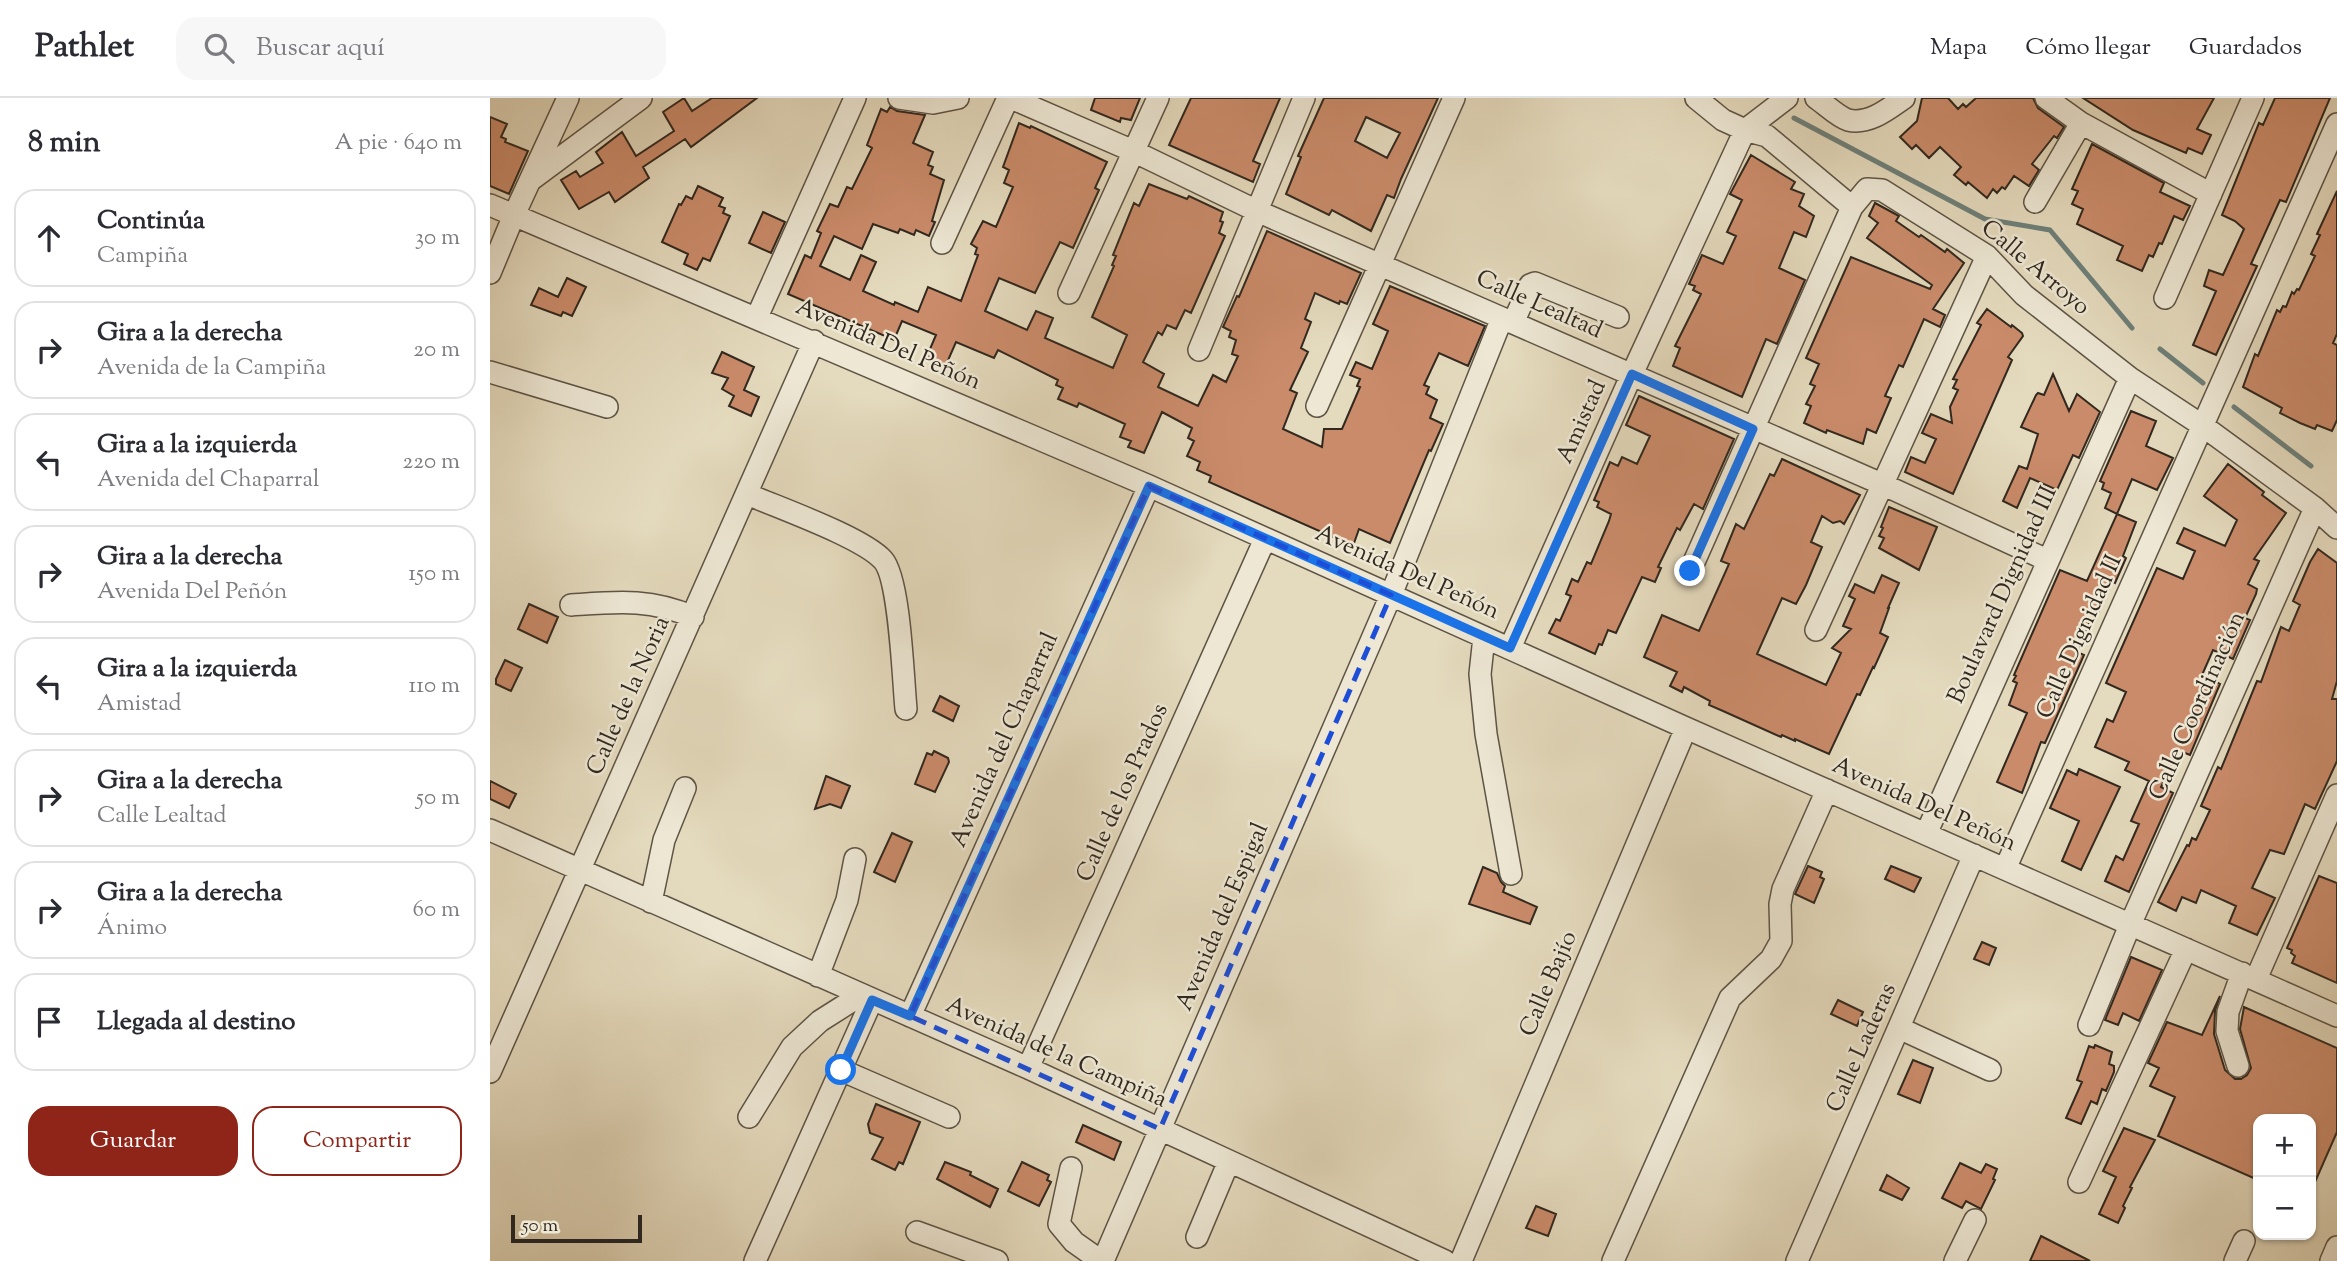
<!DOCTYPE html>
<html lang="es">
<head>
<meta charset="utf-8">
<style>
  :root { --surface:#fff; --page:#f7f7f7; --text:#2b2b33; --muted:#7c7c81; --line:#e1e1e2; --accent:#8f2418 }
  body { margin:0; font-family:"Sorts Mill Goudy",serif; background:var(--page); color:var(--text) }
  .controls { position:absolute; right:21px; bottom:21px; display:grid; overflow:hidden; border-radius:14px; box-shadow:0 2px 5px #0004 }
  .controls button { width:63px; height:63px; display:grid; place-items:center; padding:0; border:0; border-bottom:2px solid var(--line); background:var(--surface); color:var(--text); font:35px sans-serif }
  .scale { position:absolute; left:21px; bottom:18px; width:131px; box-sizing:border-box; padding-left:7px; border:4px solid #31281f; border-top:0; font-size:19px; line-height:24px; white-space:nowrap; color:#31281f; -webkit-text-stroke:5px #ede7d4; paint-order:stroke }
  .stop { position:absolute; width:21px; height:21px; margin:-16px; border:5px solid #1a73e8; border-radius:50%; background:#fff }
  .stop.end { background:#1a73e8; border-color:#fff; box-shadow:0 2px 7px #0008 }
  .list { margin:0; padding:0; list-style:none }
  h2 { display:flex; justify-content:space-between; align-items:center; height:91px; margin:0; padding:0 28px; font-size:30px }
  h2 small { font-size:23px; font-weight:400; color:var(--muted) }
  .list li { display:grid; grid-template-columns:46px 1fr auto; gap:21px; align-items:center; box-sizing:border-box; height:98px; margin:0 14px 14px; padding:0 14px; border:2px solid var(--line); border-radius:21px }
  .list b { display:block; font-size:26px; white-space:nowrap }
  .list p { margin:0; font-size:23px; white-space:nowrap; color:var(--muted) }
  .list em { font-size:23px; font-style:normal; color:var(--muted) }
  .actions { display:flex; gap:14px; padding:21px 28px }
  .actions a { flex:1; padding:16px 0; border:2px solid var(--accent); border-radius:21px; text-align:center; font-size:24px; color:var(--accent) }
  .actions .main { background:var(--accent); color:#fff }
  .icon { flex:none; width:38px; height:38px; fill:none; stroke:currentColor; stroke-width:2; stroke-linecap:round; stroke-linejoin:round }
  .map { position:relative; flex:none; width:1847px; height:1163px; overflow:hidden }
  header { display:flex; align-items:center; gap:42px; box-sizing:border-box; height:98px; padding:0 35px; background:var(--surface); border-bottom:2px solid var(--line) }
  header strong { font-size:33px }
  nav { display:flex; gap:38px; margin-inline-start:auto; font-size:24px }
  .search { width:490px; height:63px; background:var(--page); display:flex; align-items:center; gap:18px; box-sizing:border-box; padding:0 24px; border-radius:21px; color:var(--muted); font-size:26px }
  main { display:flex }
  aside { flex:1; background:var(--surface) }
  .map>svg:first-child { display:block }
  .lines { fill:none; stroke-linecap:round; stroke-linejoin:round }
  .stream { stroke:#6e807a; stroke-width:5 }
  .building { fill:#ca8b6a; stroke:#31281f; stroke-width:2; fill-rule:evenodd }
  .minor-casing { stroke:#5e5446; stroke-width:24 }
  .minor { stroke:#ede7d4; stroke-width:21 }
  .route { stroke:#1a73e8; stroke-width:9 }
  .marked { fill:none; stroke:#1d4ed8; stroke-width:5; stroke-dasharray:14 9; stroke-linejoin:round }
  .labels { text-anchor:middle; dominant-baseline:central; stroke-width:5; stroke-linejoin:round; paint-order:stroke }
  .street-label { font-size:24px; fill:#31281f; stroke:#ede7d4 }
</style>
</head>
<body>
<header>
<strong>Pathlet</strong>
<div class="search"><svg class="icon" aria-label="search" viewBox="0 0 24 24"><circle cx="10" cy="10" r="6"/><path d="M15 15l6 6"/></svg>Buscar aquí</div>
<nav><a>Mapa</a><a>Cómo llegar</a><a>Guardados</a></nav>
</header>
<main>
<aside>
<h2>8 min<small>A pie · 640 m</small></h2>
<ul class="list">
<li><svg class="icon" aria-label="ahead" viewBox="0 0 24 24"><path d="M12 20V5M6 11l6-6 6 6"/></svg><div><b>Continúa</b><p>Campiña</p></div><em>30 m</em></li>
<li><svg class="icon" aria-label="right" viewBox="0 0 24 24"><path d="M7 20v-9h11M14 6l5 5-5 5"/></svg><div><b>Gira a la derecha</b><p>Avenida de la Campiña</p></div><em>20 m</em></li>
<li><svg class="icon" aria-label="left" viewBox="0 0 24 24"><path d="M17 20v-9H6M10 6l-5 5 5 5"/></svg><div><b>Gira a la izquierda</b><p>Avenida del Chaparral</p></div><em>220 m</em></li>
<li><svg class="icon" aria-label="right" viewBox="0 0 24 24"><path d="M7 20v-9h11M14 6l5 5-5 5"/></svg><div><b>Gira a la derecha</b><p>Avenida Del Peñón</p></div><em>150 m</em></li>
<li><svg class="icon" aria-label="left" viewBox="0 0 24 24"><path d="M17 20v-9H6M10 6l-5 5 5 5"/></svg><div><b>Gira a la izquierda</b><p>Amistad</p></div><em>110 m</em></li>
<li><svg class="icon" aria-label="right" viewBox="0 0 24 24"><path d="M7 20v-9h11M14 6l5 5-5 5"/></svg><div><b>Gira a la derecha</b><p>Calle Lealtad</p></div><em>50 m</em></li>
<li><svg class="icon" aria-label="right" viewBox="0 0 24 24"><path d="M7 20v-9h11M14 6l5 5-5 5"/></svg><div><b>Gira a la derecha</b><p>Ánimo</p></div><em>60 m</em></li>
<li><svg class="icon" aria-label="arrive" viewBox="0 0 24 24"><path d="M6 21V4h12l-3 4 3 4H6"/></svg><div><b>Llegada al destino</b></div></li>
</ul>
<div class="actions"><a class="main">Guardar</a><a>Compartir</a></div>
</aside>
<div class="map">
<svg width="1847" height="1163" viewBox="0 0 1847 1163">
  <rect width="100%" height="100%" fill="#e4dabd"/>
  <filter id="stains"><feTurbulence type="fractalNoise" baseFrequency=".00286" numOctaves="4"/><feColorMatrix values="0 0 0 0 .2 0 0 0 0 .09 0 0 0 0 .02 0 0 0 .5 -.17"/></filter>
  <radialGradient id="worn" r=".72"><stop offset=".6" stop-color="#630" stop-opacity="0"/><stop offset="1" stop-color="#630" stop-opacity=".3"/></radialGradient>
  <g class="lines">
    <!-- stream -->
    <path class="stream" d="M1304,20L1495,121L1560,132L1642,230
      M1670,251L1713,285
      M1744,309L1821,368"/>
  </g>
  <!-- building -->
  <path class="building" d="M194,0L202,13L222,0H267L201,49L195,41L153,69L159,80L125,104L119,94L89,111L71,82L86,73L90,79L113,65L106,54L132,34L146,58L184,33L173,14Z
    M605,0H650L641,22L631,20L630,24L601,12Z
    M701,0H790L763,63L770,66L763,84L679,47Z
    M834,0H948L911,81L904,100L897,97L881,133L842,112L839,117L796,96L811,59L808,58ZM876,19L910,35L897,60L865,43Z
    M1432,0H1458L1468,11L1473,6L1476,9L1486,0H1543L1548,10L1574,29L1567,40L1564,38L1542,66L1549,72L1539,88L1524,78L1515,91L1512,89L1507,95L1503,91L1497,100L1478,84L1476,87L1464,77L1471,69L1450,49L1439,60L1426,47L1422,51L1410,39L1427,23Z
    M1593,0H1724L1707,31L1721,37L1712,56L1698,50L1696,55L1643,32Z
    M1785,0H1840L1796,104L1790,102L1761,166L1767,168L1726,257L1703,247L1726,193L1714,188L1719,172L1733,177L1754,131L1745,123L1732,117L1769,25L1773,27Z
    M400,9L407,13L435,17L423,45L443,54L438,67L443,69L440,76L454,82L442,123L445,124L439,138L426,132L424,137L410,131L408,135L383,126L372,151L344,138L330,168L360,182L371,157L386,164L373,193L404,207L405,204L428,214L438,189L471,203L488,157L485,156L487,150L481,146L493,123L506,129L523,89L514,85L519,72L513,69L529,25L540,30L541,28L617,64L605,90L609,92L583,150L570,144L545,195L509,180L495,213L537,232L546,213L563,220L555,240L623,270L637,237L602,219L624,168L622,167L626,158L623,157L644,105L649,108L659,86L697,101L699,98L733,114L730,123L733,124L729,135L735,138L701,215L695,212L686,231L677,227L672,237L668,234L653,264L674,276L668,289L708,308L723,277L736,284L748,258L742,256L746,242L739,239L741,233L733,229L747,198L749,199L777,133L871,175L857,206L850,203L849,206L825,195L815,221L821,224L811,250L818,254L800,292L807,295L793,331L832,349L834,331H852L870,289L867,288L870,281L860,277L866,264L882,271L898,233L883,226L900,188L995,228L978,268L949,255L934,287L939,289L936,296L947,302L940,320L953,326L941,353L939,352L900,445L869,431L863,448L719,384L721,378L707,372L710,364L697,358L704,343L698,340L702,330L672,314L654,355L638,349L641,343L630,339L635,326L589,305L587,309L568,301L573,290L566,287L568,282L508,252L504,260L466,244L456,267L437,258L446,237L412,223L404,242L298,196L315,157L321,160L331,135L327,133L340,106L348,109L357,89L362,91L382,50L377,47L391,11L397,14Z
    M0,19L17,26L11,39L16,41L15,44L38,53L19,96L0,88Z
    M1602,46L1674,85L1670,94L1700,108L1693,122L1684,118L1672,146L1669,145L1663,159L1659,157L1652,173L1627,162L1633,148L1587,126L1593,111L1582,106L1588,93L1582,91Z
    M1261,57L1305,84L1301,91L1314,96L1309,108L1324,118L1316,139L1304,134L1289,170L1315,182L1287,246L1276,241L1252,299L1183,268L1190,250L1185,248L1211,196L1203,192L1205,188L1199,186L1212,157L1233,166L1246,138L1237,134L1252,102L1240,96Z
    M208,88L233,100L229,108L235,110L233,115L240,118L220,163L213,160L207,172L194,166L198,156L172,144L189,106L191,107L196,98L202,101Z
    M1847,93V236L1843,245L1847,247V322L1842,333L1827,327L1825,331L1810,325L1790,315L1792,310L1753,289L1765,256L1768,258L1787,212L1790,214L1793,208L1796,209L1802,194L1804,196L1807,191L1809,192L1825,158L1821,156L1830,137L1827,136Z
    M1385,105L1409,118L1406,123L1429,139L1431,137L1455,154L1457,151L1474,165L1443,211L1455,217L1450,229L1434,221L1413,269L1409,267L1395,298L1401,300L1386,335L1377,331L1373,346L1337,332L1336,335L1314,325L1321,308L1316,306L1325,288L1320,286L1329,266L1316,260L1361,159L1440,191L1442,187L1377,140L1388,125L1379,118Z
    M273,114L295,124L281,155L259,145Z
    M77,180L96,189L82,218L73,214L71,218L41,207L49,190L68,199Z
    M1497,211L1521,229L1522,227L1532,235L1533,238L1518,259L1522,262L1463,396L1415,374L1421,359L1435,365L1446,341L1432,335L1441,316L1462,325L1460,309L1468,292L1463,290L1467,282L1463,281L1491,227L1487,225Z
    M232,254L264,269L254,292L269,299L261,318L239,308L244,298L232,291L238,280L222,275Z
    M1563,276L1579,313L1587,296L1610,314L1589,360L1583,357L1567,392L1540,380L1527,410L1513,403L1529,368L1537,371L1548,336L1531,329L1546,297L1548,295L1554,297Z
    M1149,298L1244,341L1213,411L1204,406L1190,432L1187,430L1168,469L1171,470L1165,484L1152,479L1126,535L1118,532L1112,547L1109,546L1105,556L1059,535L1066,521L1070,523L1081,498L1076,496L1082,481L1088,484L1097,464L1101,466L1119,423L1121,416L1107,409L1109,404L1104,402L1120,364L1128,368L1132,359L1147,366L1160,338L1136,327Z
    M1641,313L1666,323L1656,348L1683,360L1667,392L1642,381L1627,416L1615,410L1621,395L1612,391L1614,385L1610,383Z
    M1292,361L1370,397L1354,426L1350,423L1343,425L1332,418L1321,444L1332,449L1316,487L1306,506L1292,500L1267,556L1336,587L1351,555L1342,550L1361,531L1353,528L1365,501L1359,498L1365,486L1384,495L1392,477L1409,485L1398,510H1399L1390,535L1398,539L1384,570L1383,569L1370,597L1367,596L1339,656L1305,641V643L1292,637L1291,639L1233,613L1219,607L1220,603L1194,589L1192,594L1180,588L1187,574L1154,559L1172,517L1209,533L1239,466L1231,463L1246,426L1254,431L1280,376L1284,378Z
    M1738,366L1774,394L1772,397L1796,415L1764,461L1769,463L1758,486L1767,491L1766,496L1755,520L1760,522L1743,561L1723,552L1712,577L1730,586L1700,657L1690,653L1688,658L1686,657L1671,689L1683,695L1639,794L1615,783L1626,758L1633,762L1649,726L1641,723L1659,683L1635,672L1639,664L1605,649L1617,621L1623,624L1636,594L1616,585L1667,470L1693,481L1705,453L1687,445L1694,430L1735,448L1747,422L1714,398Z
    M1399,409L1447,429L1429,472L1389,450L1394,440L1389,438L1393,430L1391,429Z
    M1627,416L1646,424L1633,458L1636,460L1625,485L1622,483L1604,525L1600,523L1587,554L1594,557L1555,645L1551,644L1532,695L1507,684L1537,615L1519,607L1527,585L1523,583L1526,578L1524,577L1570,472L1597,483Z
    M1828,451L1847,465V583L1842,601H1847V663L1825,711L1815,706L1794,756L1780,752L1762,790L1785,800L1767,837L1739,825L1746,808L1711,792L1706,805L1692,799L1686,813L1668,804L1697,747L1699,748L1702,740L1706,742L1720,712L1711,708L1728,669L1731,671L1767,583L1771,584L1791,529L1799,533L1810,507L1803,503L1820,464Z
    M39,506L68,519L57,545L28,531Z
    M15,562L32,570L21,593L6,586V581Z
    M450,598L469,608L463,623L443,613Z
    M444,653L458,660L459,664L445,694L425,686L437,655L442,657Z
    M1589,671L1630,689L1591,772L1572,763L1589,723L1560,710L1577,672L1587,677Z
    M336,678L360,688L351,710L340,706L325,711Z
    M0,683L26,696L19,710L0,701Z
    M402,735L422,744L405,784L384,774Z
    M1318,768L1332,774L1330,779L1334,781L1324,805L1305,796Z
    M1401,768L1431,780L1424,794L1395,781Z
    M993,769L1007,775L1011,784L1015,788L1013,794L1047,809L1040,826L979,806Z
    M1829,778L1847,785V885L1802,865L1805,858L1801,855L1802,852L1797,850Z
    M1492,844L1506,850L1499,867L1484,861Z
    M1641,859L1672,872L1649,923L1633,915L1628,927L1615,922Z
    M1730,898L1725,913L1724,936L1735,972L1745,981H1751L1757,977L1761,970L1750,931L1754,909L1847,950V1034L1821,1093V1021H1768V1082L1668,1038L1685,999L1660,988L1669,970L1658,965L1677,924L1712,937Z
    M1348,902L1373,914L1367,928L1341,916Z
    M1605,947L1622,954L1619,966L1624,968V974L1616,993L1612,991L1607,1006L1601,1003L1591,1026L1576,1020L1592,984L1587,982L1599,948L1604,950Z
    M1423,962L1443,970L1430,1005L1408,996Z
    M386,1006L430,1024L413,1066L409,1064L405,1072L382,1061L393,1040L380,1035L378,1026Z
    M593,1027L631,1044L624,1062L586,1044Z
    M1634,1030L1665,1042L1640,1089L1642,1090L1633,1108L1635,1110L1628,1125L1609,1116L1626,1079L1613,1073Z
    M455,1064L481,1074L480,1077L508,1091L500,1109L447,1081Z
    M532,1064L559,1077L557,1082L561,1084L549,1108L518,1093Z
    M1470,1065L1491,1075L1496,1066L1507,1071L1503,1081L1505,1082L1491,1111L1476,1103L1472,1110L1452,1100Z
    M1397,1077L1419,1090L1412,1102L1390,1092Z
    M1046,1108L1066,1116L1058,1138L1036,1130Z
    M1551,1138L1600,1163H1540Z"/>
  <g class="lines">
    <!-- minor casing -->
    <g class="minor-casing">
      <path id="minor" d="M409,0L443,5L468,0
        M521,0L643,53L767,113L1394,387L1557,462
        M1206,0L1233,22L1255,32L1277,38L1362,109L1377,91L1392,92L1497,158L1534,197L1640,280L1713,328L1825,410L1847,430
        M1326,0C1335,6 1348,19 1358,22C1379,27 1398,11 1414,0
        M1556,0L1591,25L1721,96
        M42,81L151,0
        M1545,104L1591,25
        M0,107L659,388L1196,630L1847,918
        M452,145L518,0
        M0,175L24,117L78,0
        M579,195L668,0
        M1675,200L1763,0
        M267,219L365,0
        M1023,225L1040,187L1045,185L1128,219
        M709,252L814,0
        M0,274L117,309
        M827,308L964,0
        M257,396C289,410 372,439 393,462C410,481 413,581 416,611
        M1200,473L1362,109
        M81,507C126,504 160,500 203,519
        M1326,532L1497,158
        M994,539L990,576L996,636L1021,776
        M1020,550L1142,276L1255,32L1297,0
        M0,732L538,970L955,1163
        M1436,736L1640,280
        M1515,771L1847,26
        M161,804L174,742L195,690
        M328,878L357,802L365,761
        M1766,881L1847,697
        M420,918L659,388
        M1599,927L1640,827L1825,410
        M1409,930L1500,972
        M1748,968L1737,933L1738,914L1752,875
        M538,970L775,441
        M351,972L459,1019
        M0,974L324,243
        M259,1019L302,949L330,923L371,897
        M581,1070L569,1126L584,1144L611,1163
        M1589,1084L1696,851
        M427,1134L507,1163
        M707,1139L739,1063
        M265,1163L382,902
        M613,1163L901,497L1012,220
        M971,1163L1196,630
        M1123,1163L1240,900L1281,861L1291,843L1290,806L1293,791L1337,692
        M1307,1163L1484,757
        M1465,1163L1485,1122
        M1745,1163L1754,1143
        M1841,1163L1847,1149"/>
    </g>
    <!-- minor -->
    <use href="#minor" class="minor"/>
  </g>
  <g class="lines">
    <!-- route -->
    <path class="route" d="M351,972L382,902L420,918L659,388L1020,550L1142,276L1263,331L1200,473"/>
  </g>
  <!-- marked area -->
  <path class="marked" d="M659,388L901,497L670,1031L420,918Z"/>
  <g class="labels">
    <!-- street labels -->
    <g class="street-label">
      <text transform="translate(1545 170) rotate(40)">Calle Arroyo</text>
      <text transform="translate(1049 207) rotate(24)">Calle Lealtad</text>
      <text transform="translate(398 247) rotate(23)">Avenida Del Peñón</text>
      <text transform="translate(1092 324) rotate(-66)">Amistad</text>
      <text transform="translate(917 475) rotate(24)">Avenida Del Peñón</text>
      <text transform="translate(1513 497) rotate(-66)">Boulavard Dignidad III</text>
      <text transform="translate(1590 539) rotate(-66)">Calle Dignidad II</text>
      <text transform="translate(139 598) rotate(-66)">Calle de la Noria</text>
      <text transform="translate(1708 608) rotate(-66)">Calle Coordinación</text>
      <text transform="translate(515 642) rotate(-66)">Avenida del Chaparral</text>
      <text transform="translate(633 695) rotate(-66)">Calle de los Prados</text>
      <text transform="translate(1434 707) rotate(24)">Avenida Del Peñón</text>
      <text transform="translate(733 819) rotate(-67)">Avenida del Espigal</text>
      <text transform="translate(1059 886) rotate(-67)">Calle Bajío</text>
      <text transform="translate(1372 950) rotate(-66)">Calle Laderas</text>
      <text transform="translate(566 955) rotate(24)">Avenida de la Campiña</text>
    </g>
  </g>
  <rect width="100%" height="100%" filter="url(#stains)"/>
  <rect width="100%" height="100%" fill="url(#worn)"/>
</svg>
<div class="controls">
<button>+</button>
<button>−</button>
</div>
<div class="scale">50 m</div>
<div class="stop" style="left:351px;top:972px"></div>
<div class="stop end" style="left:1200px;top:473px"></div>
</div>
</main>
</body>
</html>
